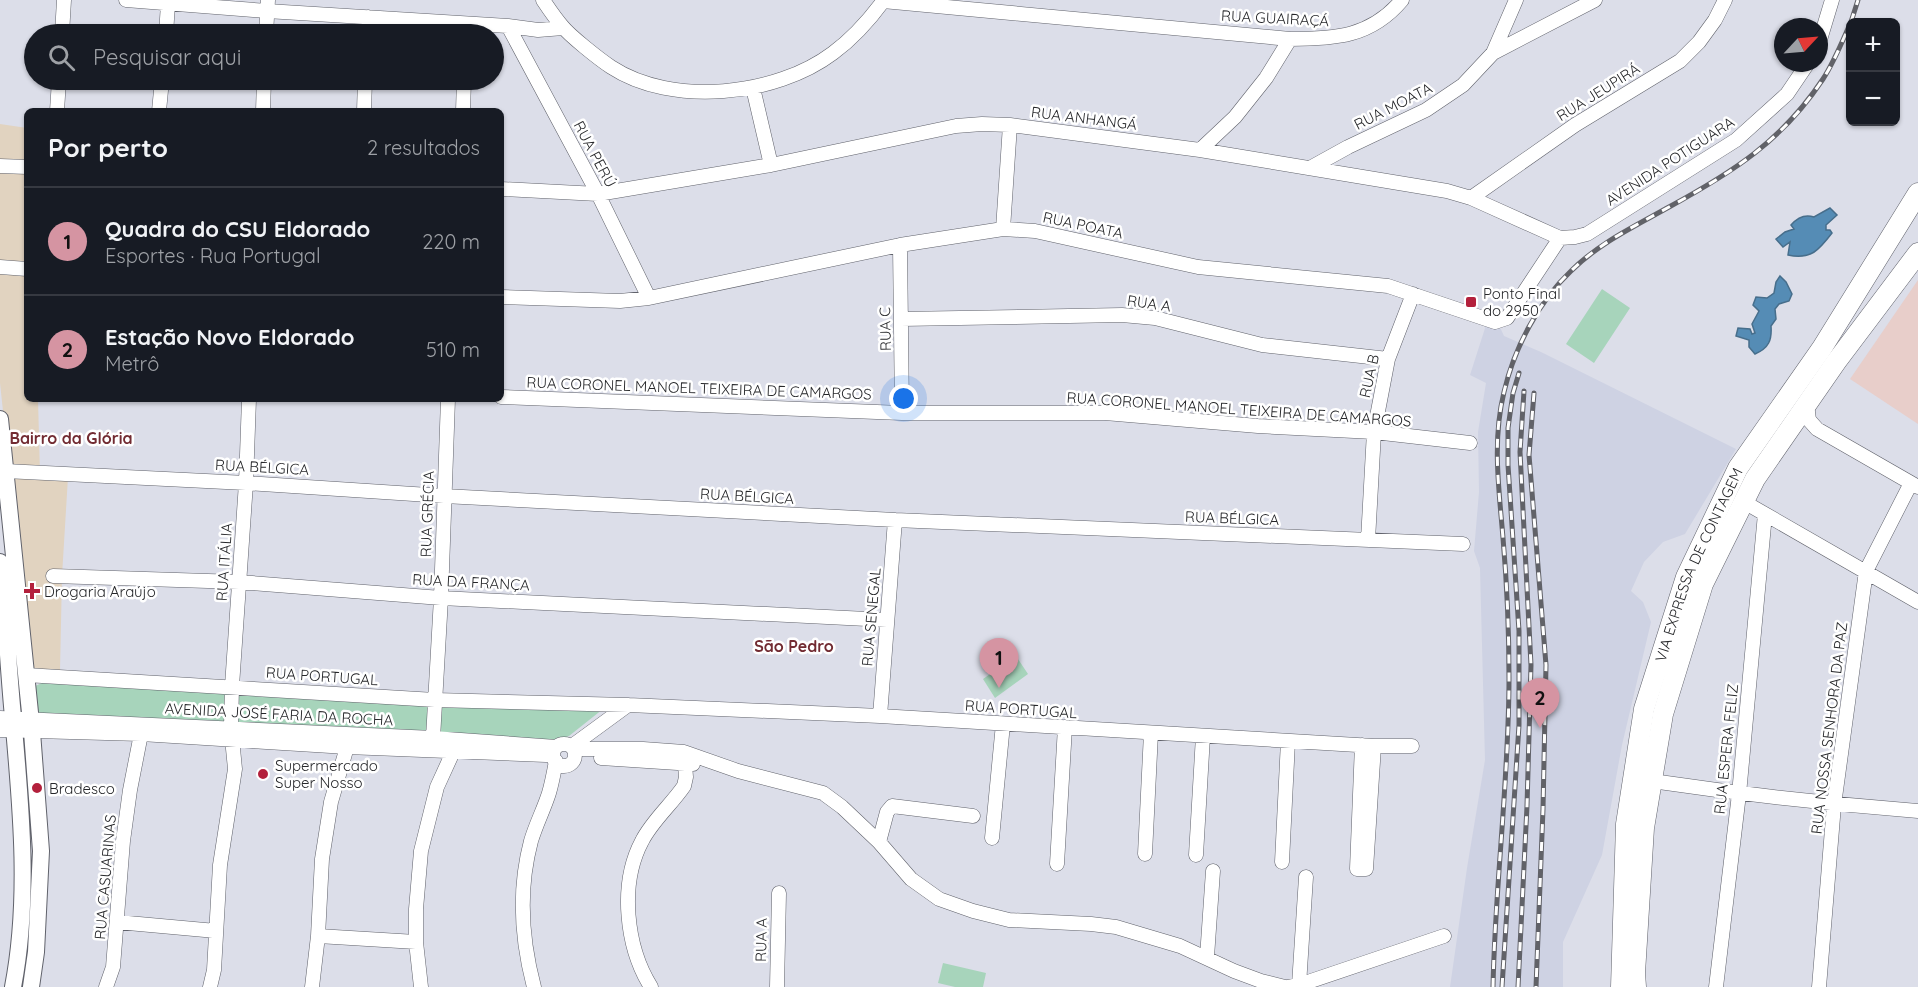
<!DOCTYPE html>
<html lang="pt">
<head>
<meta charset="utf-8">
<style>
  :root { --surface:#171b24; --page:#20242c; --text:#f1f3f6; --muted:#9ea1a6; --line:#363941; --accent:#d594a2 }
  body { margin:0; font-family:Quicksand,sans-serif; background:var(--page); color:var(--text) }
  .controls { position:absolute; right:18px; top:18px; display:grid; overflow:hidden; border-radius:9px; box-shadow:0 2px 4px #0004 }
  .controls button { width:54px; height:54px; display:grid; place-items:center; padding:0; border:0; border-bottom:2px solid var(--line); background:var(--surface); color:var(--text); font:30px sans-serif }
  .compass { position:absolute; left:1774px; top:18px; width:54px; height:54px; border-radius:50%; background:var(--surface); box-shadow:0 2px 4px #0004; rotate:64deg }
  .you { position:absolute; left:904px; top:399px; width:21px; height:21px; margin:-15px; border:4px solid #fff; border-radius:50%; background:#1a73e8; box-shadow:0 0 0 9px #1a73e833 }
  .badge { display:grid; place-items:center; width:39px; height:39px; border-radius:50%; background:var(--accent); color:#111; font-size:20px; font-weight:700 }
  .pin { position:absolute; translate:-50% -50px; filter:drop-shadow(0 2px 3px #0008) }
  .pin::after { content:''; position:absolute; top:32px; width:21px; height:18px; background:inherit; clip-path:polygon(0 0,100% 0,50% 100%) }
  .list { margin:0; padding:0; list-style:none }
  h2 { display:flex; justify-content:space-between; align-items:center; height:78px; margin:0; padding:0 24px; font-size:26px }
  h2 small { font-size:20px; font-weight:400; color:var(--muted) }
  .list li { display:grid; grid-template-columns:39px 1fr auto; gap:18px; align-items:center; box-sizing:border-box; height:108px; padding:0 24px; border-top:2px solid var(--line) }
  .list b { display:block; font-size:22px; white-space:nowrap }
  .list p { margin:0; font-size:20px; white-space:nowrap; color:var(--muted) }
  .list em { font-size:20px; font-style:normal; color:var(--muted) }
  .icon { flex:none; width:33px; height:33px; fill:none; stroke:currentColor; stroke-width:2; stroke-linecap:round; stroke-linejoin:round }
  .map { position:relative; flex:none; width:1918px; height:987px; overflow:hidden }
  .search { position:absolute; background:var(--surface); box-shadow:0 2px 4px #0004; left:24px; top:24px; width:480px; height:66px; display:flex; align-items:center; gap:15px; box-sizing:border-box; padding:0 21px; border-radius:33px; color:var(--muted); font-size:22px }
  .panel { position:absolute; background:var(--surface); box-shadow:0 2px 4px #0004; left:24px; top:108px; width:480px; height:294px; border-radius:9px }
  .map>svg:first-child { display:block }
  .commercial { fill:#e1d3c0 }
  .industrial { fill:#e8ceca }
  .built { fill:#ced2e3 }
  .green { fill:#a7d4bb }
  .water { fill:#558cb5; stroke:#476e8b; stroke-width:1.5 }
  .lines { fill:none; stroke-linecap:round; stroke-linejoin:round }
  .minor-casing { stroke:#60626b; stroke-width:15 }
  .major-casing { stroke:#60626b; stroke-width:18 }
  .highway-casing { stroke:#60626b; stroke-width:21 }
  .minor { stroke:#fff; stroke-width:14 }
  .major { stroke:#fff; stroke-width:16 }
  .highway { stroke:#fff; stroke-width:20 }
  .rail-casing { stroke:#616268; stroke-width:5 }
  .rail { stroke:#fff; stroke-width:3; stroke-dasharray:9; stroke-linecap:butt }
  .poi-dot { fill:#b3203c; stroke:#fff; stroke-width:2 }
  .labels { text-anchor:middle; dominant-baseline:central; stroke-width:5; stroke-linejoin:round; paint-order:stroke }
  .street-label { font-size:15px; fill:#26272a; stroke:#fff }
  .poi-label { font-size:15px; fill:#26272a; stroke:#fff; text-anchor:start }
  .neighbourhood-label { font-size:16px; font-weight:bold; fill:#722b32; stroke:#fff }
</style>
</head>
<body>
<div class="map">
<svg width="1918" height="987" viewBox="0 0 1918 987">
  <rect width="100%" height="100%" fill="#dcdee9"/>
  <!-- commercial -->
  <path class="commercial" d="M0,124L27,128V399H38L40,474L68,477L62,576L60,671H27L20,571L0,383Z"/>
  <!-- industrial -->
  <path class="industrial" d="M1918,280V424L1850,379Z"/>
  <!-- built -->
  <path class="built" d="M1487,322L1498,323L1504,336L1541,352L1736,449L1685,534L1663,542L1644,562L1631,591L1643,602L1651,622L1622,745L1602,855L1563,942V987H1450L1467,868L1485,760L1480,568L1474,551L1479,492L1478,432L1486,383L1470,375Z"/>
  <!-- green -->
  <path class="green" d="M1602,289L1630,308L1594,363L1566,344Z
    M1016,656L1028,674L995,698L983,679Z
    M48,680L603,709L569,736L555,741L33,717L29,689Z
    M943,963L986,973L983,987H955L938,983Z"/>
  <!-- water -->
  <path class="water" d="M1830,208L1837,215L1826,225V230H1830L1832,233C1819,250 1811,260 1788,255L1790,242L1783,247L1776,239L1785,232L1794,229L1791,225C1797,218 1805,214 1814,217Z
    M1780,276L1786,282L1792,294L1789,301L1779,304L1775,309L1776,319L1771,326C1772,340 1769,348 1755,354L1749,347V340L1736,336L1738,328L1750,329L1752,334L1755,333L1752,324L1759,311L1753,305L1756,297L1767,298L1774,293L1776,282Z"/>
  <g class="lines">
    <!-- minor casing -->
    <g class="minor-casing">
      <path id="minor" d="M126,0L267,11L508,26L538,30L563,28
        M543,0C549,9 555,18 562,26C570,36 599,59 611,67C672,107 776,96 833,53C852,39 870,19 884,0
        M883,1L1290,39C1335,39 1371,37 1402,0
        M508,26L598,194L649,298
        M62,34L64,0
        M166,34L168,4
        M266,34L268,0
        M367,34L368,17
        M1819,43L1832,0
        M1493,53L1595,0
        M753,88L771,165
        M57,111L59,80
        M159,111L162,80
        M263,111L264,80
        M364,111L365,80
        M463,111L464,80
        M1200,150L1235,117L1266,78L1290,39
        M0,166L27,167
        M1310,168L1348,147L1426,110L1463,85L1493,53L1516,0
        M501,189L598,194L771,165L956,126L982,124L1010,125L1200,150L1447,191L1471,198L1560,238L1575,237L1587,234L1736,140L1787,94L1808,63
        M1471,198L1575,125L1680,61L1699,42L1715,20L1725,0
        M1003,229L1010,125
        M900,245L902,413
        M0,267L27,269
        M501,297L620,301L649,298L900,245L1003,229L1035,231L1198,267L1388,286L1495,322L1507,318L1560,238
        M901,319L1122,315L1155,318L1262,345L1388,359
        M501,397L902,413H1105L1258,426L1374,432L1470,443
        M1807,404L1809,420L1817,429L1918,487
        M5,471L246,483L444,496L895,520L1463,544
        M1744,502L1918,602
        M1368,540L1374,432L1388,359L1413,294
        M53,576L239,582L441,598L887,620
        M26,675L435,700L628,705L880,716L1374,746H1412
        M880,716L895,520
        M0,718L433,738L556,747
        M0,730L141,734L347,747L546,755
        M433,738L441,598L448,399
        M553 755a11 11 0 1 1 22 0a11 11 0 1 1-22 0Z
        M1362,745L1357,869H1366L1374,746
        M572,746L628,705
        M574,749H643L684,752L738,771L823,793L842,807L879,842L911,879L939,899L973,911L1009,920L1091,924L1116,927L1180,946L1234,971L1261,981L1285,987
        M601,758L693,764
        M1652,781C1740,794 1829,804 1918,811
        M992,838L1003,724
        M879,842L887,812L892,806L973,816
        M1145,854L1151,733
        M1196,855L1203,736
        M1282,862L1288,741
        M1057,864L1065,727
        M117,922L216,931
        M318,936L416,942
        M1207,957L1213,871
        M1299,985L1306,877
        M106,987L113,967L123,841L130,790L141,734
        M210,987L214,970L220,865L235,769L231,728L232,686L246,483L249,399
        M312,987L318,936L322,859L331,802L347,747
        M421,987L416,942V909L421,851L437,787L453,752
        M534,987C521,938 518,890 531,841C536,824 544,809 549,793C552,783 554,772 556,761
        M651,987C626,947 619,884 642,841C652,821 671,805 684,786L686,777L684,752
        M777,987L779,893
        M1288,987L1299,985L1444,936
        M1716,987L1739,794L1765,514
        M1819,987L1834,805L1866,571L1911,483"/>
    </g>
    <!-- major casing -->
    <g class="major-casing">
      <path id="major" d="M0,419L32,732L41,851L36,952L31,987
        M0,562C6,613 8,665 13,717C21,807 30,899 13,987"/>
    </g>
    <!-- highway casing -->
    <g class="highway-casing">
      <g id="highway">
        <path id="s1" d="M1621,987L1626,824L1644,709L1686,577L1738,468L1822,348L1918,193"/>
        <path d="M1636,987L1635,973L1644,828L1663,714L1703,584L1755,479L1836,362L1918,253"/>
      </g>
    </g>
    <!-- minor -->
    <use href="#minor" class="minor"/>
    <!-- major -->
    <use href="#major" class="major"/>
    <!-- highway -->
    <use href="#highway" class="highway"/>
    <!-- rail casing -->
    <g class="rail-casing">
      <path id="rail" d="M1851,22L1858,0
        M1534,393L1529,455L1546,665L1543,809L1536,987
        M1493,987C1495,884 1509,781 1509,678C1509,631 1507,584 1503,538C1499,489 1492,441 1504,392C1514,349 1538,302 1571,271C1599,243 1635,226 1669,207C1733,172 1782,141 1823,79C1834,62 1842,42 1850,24
        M1502,987L1519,725V631L1508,465V428L1513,393L1519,373
        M1518,987L1527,806L1531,665L1520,452L1524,391"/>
    </g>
    <!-- rail -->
    <use href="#rail" class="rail"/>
  </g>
  <!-- markers -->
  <g class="poi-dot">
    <rect x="1465" y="296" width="12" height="12" rx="3"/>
    <path d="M29 582h6v6h6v6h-6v6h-6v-6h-6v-6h6z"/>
    <circle cx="263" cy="774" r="6"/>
    <circle cx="37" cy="788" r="6"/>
  </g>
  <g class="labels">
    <!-- street labels -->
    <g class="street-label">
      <text transform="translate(1275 18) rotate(3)">RUA GUAIRAÇÁ</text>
      <text transform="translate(1598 92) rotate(-32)">RUA JEUPIRÁ</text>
      <text transform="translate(1393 106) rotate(-27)">RUA MOATA</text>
      <text transform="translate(1084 118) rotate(7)">RUA ANHANGÁ</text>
      <text transform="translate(595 154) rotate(62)">RUA PERÚ</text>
      <text transform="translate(1670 161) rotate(-33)">AVENIDA POTIGUARA</text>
      <text transform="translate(1083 225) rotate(12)">RUA POATA</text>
      <text transform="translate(1149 303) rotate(8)">RUA A</text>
      <text transform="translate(885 329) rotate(-91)">RUA C</text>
      <text transform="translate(1369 376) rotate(-77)">RUA B</text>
      <text transform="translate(699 388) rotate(2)">RUA CORONEL MANOEL TEIXEIRA DE CAMARGOS</text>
      <text transform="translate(1239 409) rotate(4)">RUA CORONEL MANOEL TEIXEIRA DE CAMARGOS</text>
      <text transform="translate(262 467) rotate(3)">RUA BÉLGICA</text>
      <text transform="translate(747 496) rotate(3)">RUA BÉLGICA</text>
      <text transform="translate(427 514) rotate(-88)">RUA GRÉCIA</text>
      <text transform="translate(1232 518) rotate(2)">RUA BÉLGICA</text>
      <text transform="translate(224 562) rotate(-86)">RUA ITÁLIA</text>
      <text stroke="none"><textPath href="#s1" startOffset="434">VIA EXPRESSA DE CONTAGEM</textPath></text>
      <text transform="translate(471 582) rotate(3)">RUA DA FRANÇA</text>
      <text transform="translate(871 617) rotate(-85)">RUA SENEGAL</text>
      <text transform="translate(322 676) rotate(4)">RUA PORTUGAL</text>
      <text transform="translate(1021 709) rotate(4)">RUA PORTUGAL</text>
      <text transform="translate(279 714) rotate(3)">AVENIDA JOSÉ FARIA DA ROCHA</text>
      <text transform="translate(1829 728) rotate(-83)">RUA NOSSA SENHORA DA PAZ</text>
      <text transform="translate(1726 749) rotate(-84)">RUA ESPERA FELIZ</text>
      <text transform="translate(105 877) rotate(-85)">RUA CASUARINAS</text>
      <text transform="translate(761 940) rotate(-89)">RUA A</text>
    </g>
    <!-- poi labels -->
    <g class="poi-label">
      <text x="1483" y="293">Ponto Final<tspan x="1483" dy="17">do 2950</tspan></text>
      <text x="44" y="591">Drogaria Araújo</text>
      <text x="275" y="765">Supermercado<tspan x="275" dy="17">Super Nosso</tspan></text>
      <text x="49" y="788">Bradesco</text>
    </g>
    <!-- neighbourhood labels -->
    <g class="neighbourhood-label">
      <text x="71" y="438">Bairro da Glória</text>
      <text x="794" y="646">São Pedro</text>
    </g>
  </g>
</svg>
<div class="controls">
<button>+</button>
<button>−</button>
</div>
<svg class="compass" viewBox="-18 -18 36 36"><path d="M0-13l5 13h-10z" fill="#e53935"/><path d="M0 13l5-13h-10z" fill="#9ea1a6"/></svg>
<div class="you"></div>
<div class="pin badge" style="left:999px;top:688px">1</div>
<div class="pin badge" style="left:1540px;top:728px">2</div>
<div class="search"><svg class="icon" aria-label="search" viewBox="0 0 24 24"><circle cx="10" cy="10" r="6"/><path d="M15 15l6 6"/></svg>Pesquisar aqui</div>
<section class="panel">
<h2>Por perto<small>2 resultados</small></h2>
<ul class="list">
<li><span class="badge">1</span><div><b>Quadra do CSU Eldorado</b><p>Esportes · Rua Portugal</p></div><em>220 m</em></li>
<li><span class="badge">2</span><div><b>Estação Novo Eldorado</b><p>Metrô</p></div><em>510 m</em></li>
</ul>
</section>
</div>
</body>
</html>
